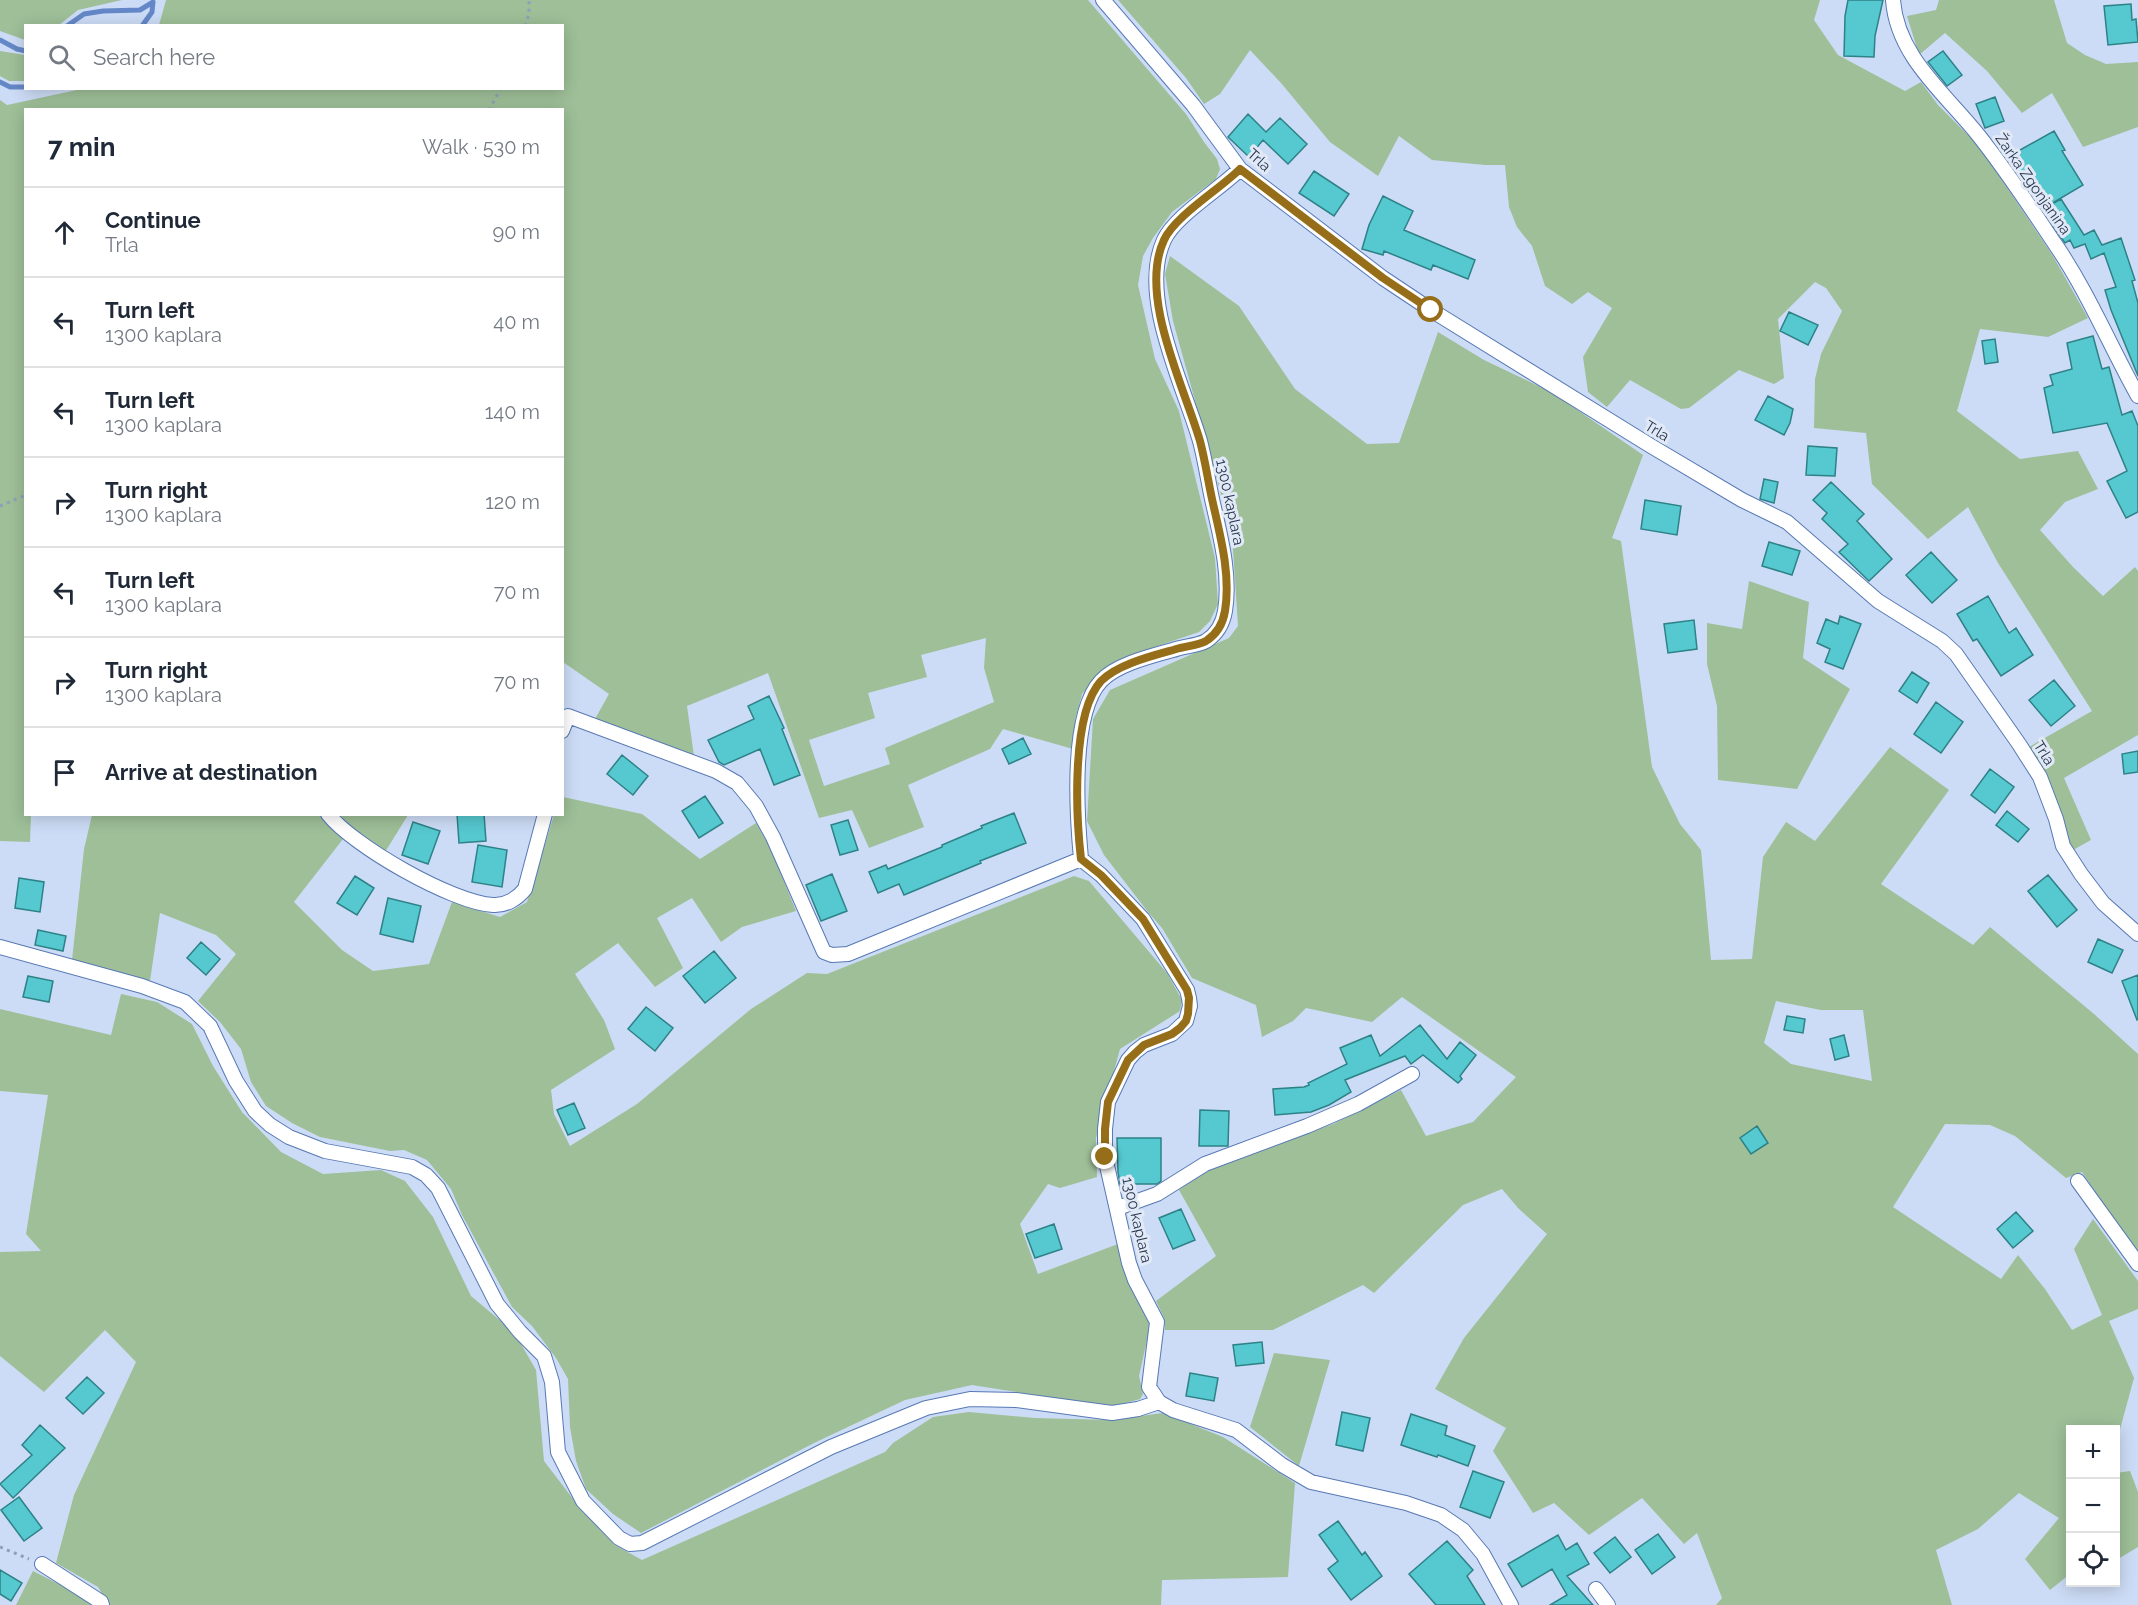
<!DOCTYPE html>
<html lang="en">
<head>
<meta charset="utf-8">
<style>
  :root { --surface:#fff; --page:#f2f2f3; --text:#1f2937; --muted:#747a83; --line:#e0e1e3 }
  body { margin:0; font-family:Raleway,sans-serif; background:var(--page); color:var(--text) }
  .controls { position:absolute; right:18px; bottom:18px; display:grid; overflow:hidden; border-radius:0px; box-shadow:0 3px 15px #0003 }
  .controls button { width:54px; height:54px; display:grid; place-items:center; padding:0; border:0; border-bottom:2px solid var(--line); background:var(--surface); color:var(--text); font:30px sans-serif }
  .stop { position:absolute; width:18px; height:18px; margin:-14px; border:4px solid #966e19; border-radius:50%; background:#fff }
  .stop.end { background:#966e19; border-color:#fff; box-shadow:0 2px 6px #0008 }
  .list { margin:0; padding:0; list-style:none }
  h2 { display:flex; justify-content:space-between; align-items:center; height:78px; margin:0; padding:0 24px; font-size:26px }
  h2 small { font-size:20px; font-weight:400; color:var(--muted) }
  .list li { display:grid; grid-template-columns:39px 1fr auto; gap:18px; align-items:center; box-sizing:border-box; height:90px; padding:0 24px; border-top:2px solid var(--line) }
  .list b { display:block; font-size:22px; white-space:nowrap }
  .list p { margin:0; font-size:20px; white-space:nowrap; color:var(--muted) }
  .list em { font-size:20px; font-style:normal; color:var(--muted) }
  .icon { flex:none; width:33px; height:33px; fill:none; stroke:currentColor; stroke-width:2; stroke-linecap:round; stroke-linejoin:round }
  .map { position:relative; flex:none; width:2138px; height:1605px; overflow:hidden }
  .search { position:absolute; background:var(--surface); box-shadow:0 3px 15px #0003; left:24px; top:24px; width:540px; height:66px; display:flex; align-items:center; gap:15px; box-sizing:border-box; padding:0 21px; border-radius:0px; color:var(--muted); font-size:22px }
  .panel { position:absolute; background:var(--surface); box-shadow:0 3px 15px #0003; left:24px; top:108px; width:540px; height:708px; border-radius:0px }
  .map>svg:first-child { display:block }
  .green { fill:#9ebf98; fill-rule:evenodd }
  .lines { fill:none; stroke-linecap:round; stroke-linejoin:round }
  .stream { stroke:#6488c7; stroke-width:5 }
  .building { fill:#56c8cf; stroke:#2d8287; stroke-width:1.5 }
  .minor-casing { stroke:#5779b4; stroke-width:16 }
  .path { stroke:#909fb9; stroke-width:3; stroke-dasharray:3 4.5; stroke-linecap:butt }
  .minor { stroke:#fff; stroke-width:14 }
  .route { stroke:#966e19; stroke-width:8 }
  .labels { text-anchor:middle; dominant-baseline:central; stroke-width:6; stroke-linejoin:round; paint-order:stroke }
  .street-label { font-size:15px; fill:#26354f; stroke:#e1e9f6 }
</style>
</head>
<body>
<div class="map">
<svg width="2138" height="1605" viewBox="0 0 2138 1605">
  <rect width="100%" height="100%" fill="#cddcf6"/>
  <!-- green -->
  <path class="green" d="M0,0H122L78,10L59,25L26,26L25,40L0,31Z
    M166,0H1088L1186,114L1204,142L1217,159L1220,169L1216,179L1172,212L1153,238L1143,256L1138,285L1155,359L1179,411L1215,558L1218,604L1210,621L1199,632L1134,654L1106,668L1082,694L1075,720L1073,749L1003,729L990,749L908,785L924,827L869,848L852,810L819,818L768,673L687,706L694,756L595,719L609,694L563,662L562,110H26V814L31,815L30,842L0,841V100L7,105L86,88H562V26L159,25ZM986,638L984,668L994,702L885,748L890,764L824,786L809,740L875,718L868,693L927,677L921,655Z
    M1118,0H1820L1814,20L1838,55L1905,91L1921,82L1938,105L1979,146L2053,256L2088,318L2048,337L1980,329L1957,411L2020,459L2078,451L2098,489L2065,502L2040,530L2073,567L2103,596L2135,567L2138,571V735L2064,778L2091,840L2073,850L2067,836L2060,814L2029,747L2092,711L1998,563L1968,507L1928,539L1872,484L1866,433L1814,428L1815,379L1821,354L1842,311L1826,288L1815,282L1778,319L1784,378L1774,384L1739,370L1689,408L1681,409L1630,380L1607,407L1588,392L1583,357L1612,308L1588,292L1572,304L1545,286L1532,246L1517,227L1509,207L1505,165H1485L1432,160L1399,136L1378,176L1330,142L1281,83L1250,50L1220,94L1204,104L1186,78Z
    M1939,0H2054L2067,43L2085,55L2106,64L2138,62V127L2083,147L2052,93L2022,113L1987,71L1945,33L1919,55L1907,16L1936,10Z
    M0,51L25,55V81H9L0,76Z
    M1170,256L1239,306L1295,389L1367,444L1399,443L1438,332L1484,360L1551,392L1643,455L1612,538L1621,541L1652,767L1680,824L1701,850L1711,960L1752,959L1763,857L1786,822L1815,841L1890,747L1949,790L1881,884L1973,945L1990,927L2094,1014L2138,1054V1255L2082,1172L2066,1178L2015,1136L1990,1125L1945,1124L1893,1207L2001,1279L2018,1255L2045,1289L2072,1330L2102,1315L2074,1249L2093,1219L2138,1281V1309L2109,1321L2134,1378L2116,1444V1430H2070V1574L2050,1590L2025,1559L2059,1518L2019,1493L1978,1529L1936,1550L1952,1605H1716L1722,1598L1697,1533L1684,1544L1642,1498L1589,1535L1554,1503L1533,1513L1493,1451L1506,1428L1435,1389L1464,1338L1547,1234L1518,1208L1502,1189L1463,1205L1374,1293L1363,1285L1273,1330H1165L1164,1318L1156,1301L1216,1256L1179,1190L1212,1166L1333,1124L1401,1090L1426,1136L1473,1122L1516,1077L1402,997L1372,1022L1306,1008L1293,1021L1262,1037L1256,1005L1192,978L1162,928L1148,912L1104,855L1087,821L1093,719L1110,690L1229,638L1238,626L1232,534L1173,321L1165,274ZM1776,1001L1821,1010H1863L1872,1081L1791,1064L1764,1043Z
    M1749,581L1809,602L1803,658L1850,689L1797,789L1718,780L1717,706L1707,664V623L1742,629Z
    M563,797L642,814L700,859L756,823L770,847L796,911L742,927L721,942L692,898L657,918L683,968L655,987L618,943L575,974L604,1020L615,1049L551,1090L554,1114L570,1146L637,1104L751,1009L807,973L827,974L1074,876L1089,881L1167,973L1182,1000L1180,1011L1120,1049L1096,1138L1097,1177L1060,1188L1048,1184L1020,1224L1038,1274L1118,1244L1149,1321L1148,1336L1139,1376L1143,1394L1140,1399L1111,1407L972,1385L905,1400L814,1443L641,1533L613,1514L586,1489L576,1461L570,1427L568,1379L556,1358L532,1326L512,1307L462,1215L451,1189L427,1160L404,1150L390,1151L320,1137L292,1123L266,1106L251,1082L241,1049L220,1022L198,1001L236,954L216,935L160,913L150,981L72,960L84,849L92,815H320L343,839L294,902L342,950L373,971L429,964L452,902L500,917L527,902L554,815L562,814Z
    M340,815H408L385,852L351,827Z
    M121,994L157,1002L192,1024L213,1066L242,1112L281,1152L323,1174L381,1170L405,1181L433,1217L471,1296L514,1332L536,1370L544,1461L583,1512L615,1545L642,1560L885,1452L893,1443L933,1417L969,1412L1035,1418L1111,1420L1163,1413L1223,1437L1295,1483L1288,1577L1162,1580L1161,1605H109L98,1587L56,1563L74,1495L136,1362L105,1330L44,1392L0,1356V1252L41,1251L26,1234L48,1095L0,1091V1009L111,1035Z
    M1274,1353L1330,1360L1299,1466L1250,1427Z
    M2130,1471L2138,1492V1547L2118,1559L2116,1541V1473Z
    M33,1571L82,1596L93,1605H16Z"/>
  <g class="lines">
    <!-- stream -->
    <path class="stream" d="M67,26L84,14L103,11L140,10L153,2
      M142,26L152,12L153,2
      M0,40L17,49L26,51
      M0,82L10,87H26"/>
  </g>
  <!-- building -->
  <path class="building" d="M1848,0H1883L1875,36L1874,57L1844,56L1845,16Z
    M2131,4L2132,20L2136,19L2138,42L2108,45L2104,6Z
    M1943,51L1962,75L1947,86L1928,62Z
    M1995,97L2004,121L1985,128L1976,104Z
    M1248,114L1266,132L1280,118L1307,144L1288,164L1263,140L1249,157L1228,137Z
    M2054,131L2065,150L2062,151L2083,185L2051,204L2030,170L2019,174L2011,155Z
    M1314,171L1349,194L1334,216L1299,193Z
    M1383,196L1413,211L1404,230L1475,260L1468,279L1433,265L1431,270L1384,251L1383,255L1362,249L1369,225Z
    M2061,199L2084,235L2094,230L2102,245L2121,238L2135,280L2132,281L2138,303V376L2111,310L2105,290L2116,287L2104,253L2091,259L2085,244L2074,248L2070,240L2065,243L2049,220L2057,215L2052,204Z
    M1789,312L1818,325L1808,345L1780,331Z
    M2093,336L2102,369L2109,367L2122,415L2132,411L2138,426V512L2126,518L2107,481L2127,471L2107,423L2053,433L2044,388L2053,385L2050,375L2072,369L2067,343Z
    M1995,339L1998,362L1985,364L1982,341Z
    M1768,396L1793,409L1790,423L1784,435L1755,420Z
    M1808,446L1837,448L1835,476L1806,475Z
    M1764,479L1778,482L1774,503L1760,499Z
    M1831,482L1864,514L1857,521L1892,559L1869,581L1839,552L1848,544L1822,519L1827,513L1813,500Z
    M1645,500L1681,506L1677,535L1641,529Z
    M1769,542L1800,551L1792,575L1762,566Z
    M1931,552L1957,580L1932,603L1906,575Z
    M1988,596L2009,633L2016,628L2033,655L2001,676L1977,639L1973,641L1957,614Z
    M1840,616L1861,624L1843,669L1825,662L1830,649L1817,643L1826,619L1838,624Z
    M1694,620L1697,649L1668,653L1664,624Z
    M1912,672L1929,683L1917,703L1899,691Z
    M2054,680L2075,706L2051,726L2029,700Z
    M769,696L784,728L782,729L800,775L774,785L760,749L724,765L719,762L708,740L754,719L748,706Z
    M1936,702L1963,722L1941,753L1914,734Z
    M1023,738L1031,754L1009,764L1002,749Z
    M2138,751V772L2124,774L2122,754Z
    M622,755L648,776L633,795L607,774Z
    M1990,769L2014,787L1995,813L1971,795Z
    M705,796L723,823L699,838L682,811Z
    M2007,811L2029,829L2018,842L1996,825Z
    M1014,813L1026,843L980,861L981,863L904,895L899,884L878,893L869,872L886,865L888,869L942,847V845L982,828L981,826Z
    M457,814H484L486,841L459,843Z
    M848,820L858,850L840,855L831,825Z
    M413,822L440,831L428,864L402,855Z
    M478,845L507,850L502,887L472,882Z
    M832,874L847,911L821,921L806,885Z
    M2048,875L2077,910L2057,927L2028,891Z
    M355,876L374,888L357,915L337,903Z
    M19,878L44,882L40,912L15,908Z
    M388,898L421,906L413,942L380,934Z
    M38,930L66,936L63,951L35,945Z
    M2098,939L2123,950L2112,973L2088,962Z
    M201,942L220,959L206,975L187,958Z
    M714,951L736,978L705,1003L683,976Z
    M2138,975V1019L2137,1020L2122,981Z
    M28,976L53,981L49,1002L23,997Z
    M646,1007L673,1028L655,1051L628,1029Z
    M1787,1016L1805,1019L1803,1033L1784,1030Z
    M1420,1025L1447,1059L1460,1042L1476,1055L1460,1076L1462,1079L1458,1083L1423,1055L1411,1064L1405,1056L1345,1080L1351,1092L1329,1105L1311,1112L1275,1115L1273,1089L1304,1087L1309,1085L1308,1083L1347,1064L1340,1048L1371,1035L1380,1056Z
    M1844,1035L1849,1056L1835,1060L1830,1039Z
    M574,1103L585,1128L568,1135L557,1110Z
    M1200,1110L1229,1111L1228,1146H1199Z
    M1757,1126L1768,1143L1751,1154L1740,1138Z
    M1117,1138H1161V1181L1157,1184H1120L1118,1172Z
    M1181,1209L1195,1240L1173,1249L1159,1218Z
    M2016,1212L2033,1231L2013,1248L1997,1229Z
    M1054,1224L1062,1249L1035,1258L1026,1234Z
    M1262,1342L1264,1363L1236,1366L1233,1345Z
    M1190,1373L1218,1378L1214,1401L1186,1396Z
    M87,1377L104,1393L83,1414L66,1398Z
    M1342,1412L1370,1418L1363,1451L1336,1445Z
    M1411,1414L1447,1426L1445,1435L1475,1446L1468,1466L1438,1455L1437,1457L1401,1445Z
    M40,1425L65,1448L13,1498L0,1484L32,1455L22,1445Z
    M1473,1471L1504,1482L1490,1518L1460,1507Z
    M19,1497L42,1528L24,1541L1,1510Z
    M1338,1521L1362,1555L1365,1552L1382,1576L1351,1600L1328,1569L1338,1561L1319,1535Z
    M1658,1534L1675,1557L1652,1574L1635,1550Z
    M1558,1535L1566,1550L1577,1543L1589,1564L1567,1576L1593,1605H1550L1567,1595L1552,1569L1522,1587L1508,1564Z
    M1615,1537L1631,1557L1610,1573L1594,1553Z
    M1447,1541L1473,1570L1467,1576L1485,1605H1436L1409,1574Z
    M0,1570L22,1583L11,1601L0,1594Z"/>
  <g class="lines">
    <!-- minor casing -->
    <g class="minor-casing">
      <path id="minor" d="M1103,0L1193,105L1240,169L1383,278L1431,310L1651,446L1742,500L1787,522L1878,601L1942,641L1956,654L2019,744L2040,777L2056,819L2063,846L2081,874L2103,903L2138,934
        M1893,0C1897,57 1946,94 1979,136C2006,170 2031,208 2055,244C2088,292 2110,346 2138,396
        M1240,169C1220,189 1175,216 1164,240C1138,296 1184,386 1200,441C1205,460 1208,480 1212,499C1220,535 1231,574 1225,611C1223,623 1217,634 1206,641C1199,645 1188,646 1180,648C1156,655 1118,663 1101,681C1070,714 1077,816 1081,859L1101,875L1143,919L1187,990L1189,998L1190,1006L1186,1021L1172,1034L1144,1045L1135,1052L1128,1060L1108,1102L1105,1129V1157L1129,1263L1135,1280L1157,1322L1149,1387L1159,1402L1173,1410L1236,1430L1282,1465L1311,1482L1406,1503L1441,1515L1463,1530L1483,1554L1511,1605
        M562,731L568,716L716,771L737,783L756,806L773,837L824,952L832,955L848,954L1081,859
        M328,814C353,846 453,903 493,905C506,906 518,898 525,889L545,814
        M0,947L142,986L185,1002L210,1026L236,1081L255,1111L270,1125L289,1137L325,1151L412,1167L426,1175L438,1188L497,1304L520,1332L544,1356L552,1382L558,1452L583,1501L619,1538L630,1544L642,1543L831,1447L926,1408L970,1399L1016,1400L1112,1413L1138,1409L1159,1402
        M2078,1181L2138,1264
        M1118,1208L1157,1194L1205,1164L1307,1126L1358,1104L1412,1074
        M42,1564L101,1602L102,1605
        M1596,1589L1608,1605"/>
    </g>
    <!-- path -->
    <path class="path" d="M525,26L529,14V0
      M489,110L501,88
      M0,506L26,495
      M0,1547L29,1559"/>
    <!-- minor -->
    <use href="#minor" class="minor"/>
  </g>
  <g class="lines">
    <!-- route -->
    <path class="route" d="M1105,1157V1129L1108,1102L1128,1060L1144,1045L1172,1034L1180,1028L1186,1021L1188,1014L1189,998L1187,990L1143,919L1101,875L1081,859C1076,816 1071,714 1101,681C1119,663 1156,655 1180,648C1188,646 1199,645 1206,641C1217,634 1223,623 1225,611C1231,574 1220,535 1212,499C1208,480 1205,460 1200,441C1184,386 1138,296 1164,240C1175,216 1220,189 1240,169L1383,278L1431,310"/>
  </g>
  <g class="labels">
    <!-- street labels -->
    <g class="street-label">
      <text transform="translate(1259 160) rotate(42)">Trla</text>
      <text transform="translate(2033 184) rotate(55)">Žarka Zgonjanina</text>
      <text transform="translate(1657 431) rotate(31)">Trla</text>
      <text transform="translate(1230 502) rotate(78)">1300 kaplara</text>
      <text transform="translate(2044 753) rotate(58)">Trla</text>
      <text transform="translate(1137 1220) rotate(77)">1300 kaplara</text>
    </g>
  </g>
</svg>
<div class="controls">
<button>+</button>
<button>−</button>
<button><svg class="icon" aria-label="locate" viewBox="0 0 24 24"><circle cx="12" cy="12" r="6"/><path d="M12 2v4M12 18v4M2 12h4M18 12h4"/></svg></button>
</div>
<div class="stop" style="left:1431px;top:310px"></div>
<div class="stop end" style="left:1105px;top:1157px"></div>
<div class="search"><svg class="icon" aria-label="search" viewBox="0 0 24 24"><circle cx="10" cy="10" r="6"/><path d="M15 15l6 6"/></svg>Search here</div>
<section class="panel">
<h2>7 min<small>Walk · 530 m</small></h2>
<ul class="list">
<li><svg class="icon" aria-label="ahead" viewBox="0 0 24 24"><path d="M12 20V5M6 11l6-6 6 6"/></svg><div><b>Continue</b><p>Trla</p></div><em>90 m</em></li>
<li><svg class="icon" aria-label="left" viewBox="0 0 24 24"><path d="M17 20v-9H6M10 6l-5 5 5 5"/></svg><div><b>Turn left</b><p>1300 kaplara</p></div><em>40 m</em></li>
<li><svg class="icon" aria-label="left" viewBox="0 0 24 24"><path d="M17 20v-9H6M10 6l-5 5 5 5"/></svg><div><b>Turn left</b><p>1300 kaplara</p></div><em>140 m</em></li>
<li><svg class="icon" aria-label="right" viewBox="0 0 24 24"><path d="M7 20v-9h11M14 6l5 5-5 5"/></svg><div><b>Turn right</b><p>1300 kaplara</p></div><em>120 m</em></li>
<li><svg class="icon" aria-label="left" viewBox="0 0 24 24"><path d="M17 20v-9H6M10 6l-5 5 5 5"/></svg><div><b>Turn left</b><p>1300 kaplara</p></div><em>70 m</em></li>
<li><svg class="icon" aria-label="right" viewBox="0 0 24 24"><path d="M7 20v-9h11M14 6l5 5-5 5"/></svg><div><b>Turn right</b><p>1300 kaplara</p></div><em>70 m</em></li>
<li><svg class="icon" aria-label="arrive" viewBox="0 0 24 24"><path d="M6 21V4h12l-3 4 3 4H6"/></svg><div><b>Arrive at destination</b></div></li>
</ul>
</section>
</div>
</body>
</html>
